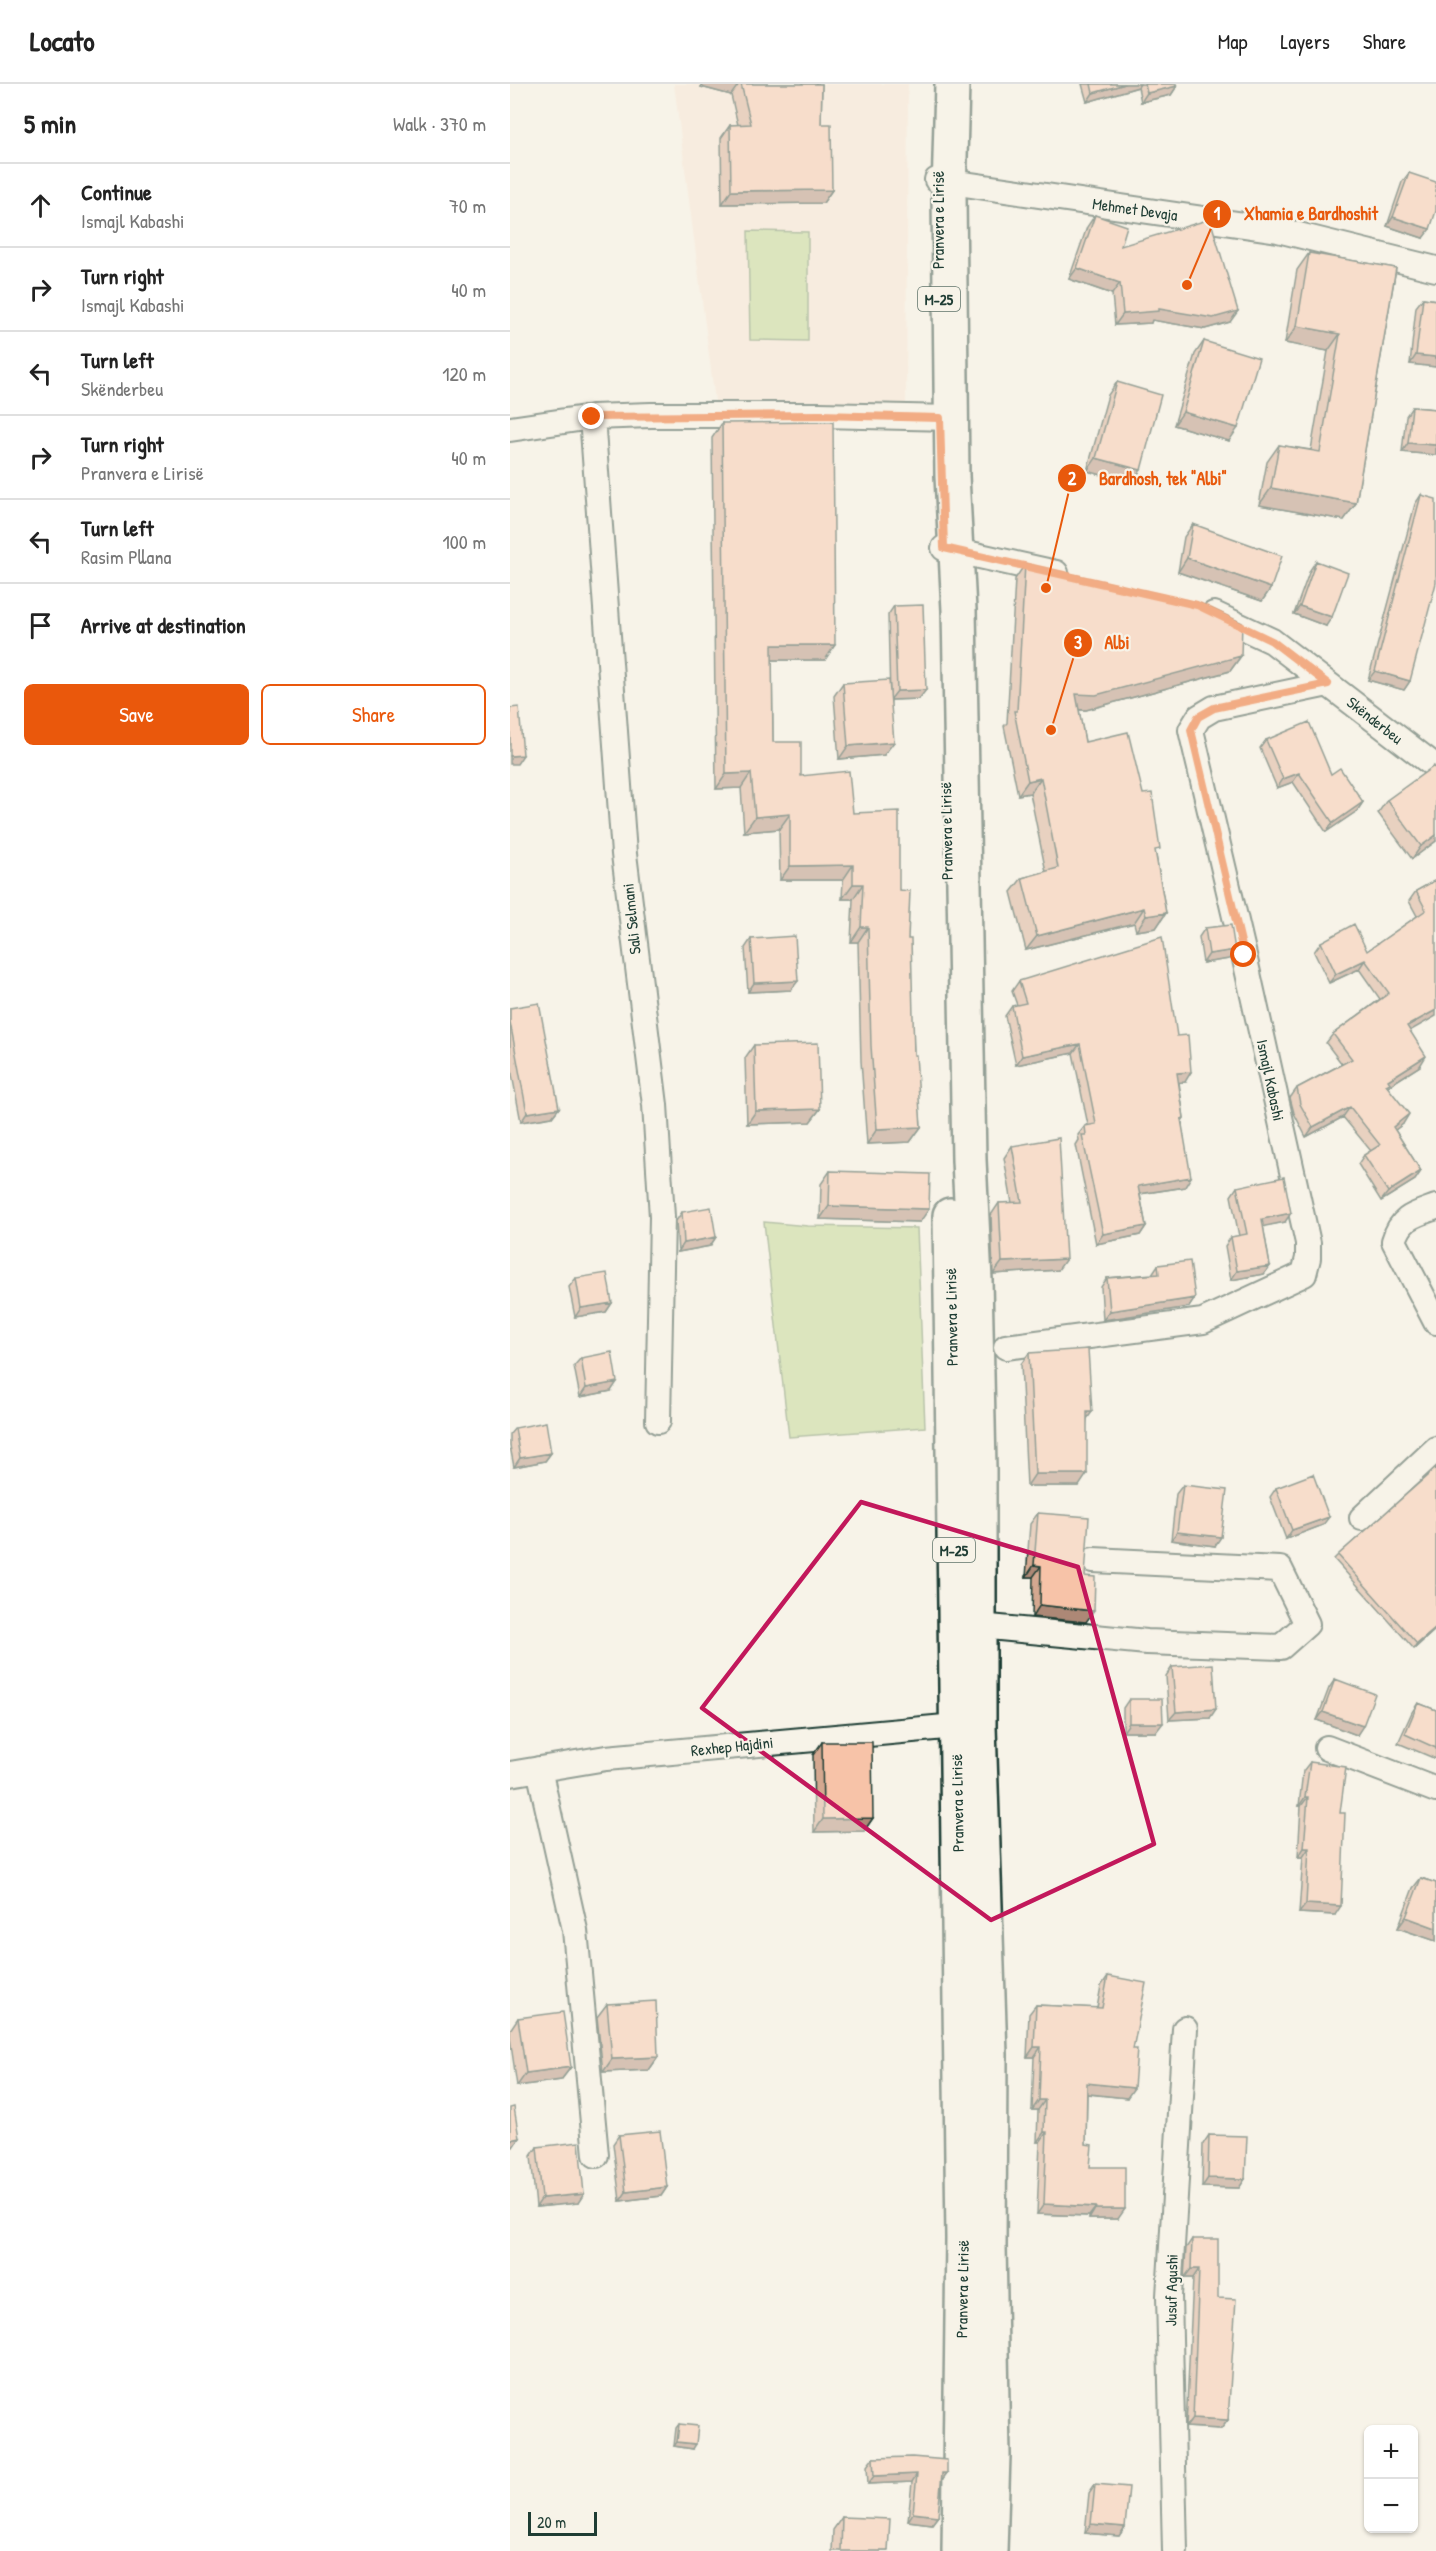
<!DOCTYPE html>
<html lang="en">
<head>
<meta charset="utf-8">
<style>
  :root { --surface:#fff; --page:#f6f6f6; --text:#222; --muted:#767676; --line:#e0e0e0; --accent:#ea580c }
  body { margin:0; font-family:"Patrick Hand",sans-serif; background:var(--page); color:var(--text) }
  .controls { position:absolute; right:18px; bottom:18px; display:grid; overflow:hidden; border-radius:9px; box-shadow:0 2px 4px #0004 }
  .controls button { width:54px; height:54px; display:grid; place-items:center; padding:0; border:0; border-bottom:2px solid var(--line); background:var(--surface); color:var(--text); font:30px sans-serif }
  .scale { position:absolute; left:18px; bottom:15px; width:69px; box-sizing:border-box; padding-left:6px; border:3px solid #1f3d34; border-top:0; font-size:16px; line-height:21px; white-space:nowrap; color:#1f3d34; -webkit-text-stroke:4px #f7f3e8; paint-order:stroke }
  .stop { position:absolute; width:18px; height:18px; margin:-14px; border:4px solid #ea580c; border-radius:50%; background:#fff }
  .stop.end { background:#ea580c; border-color:#fff; box-shadow:0 2px 6px #0008 }
  .list { margin:0; padding:0; list-style:none }
  h2 { display:flex; justify-content:space-between; align-items:center; height:78px; margin:0; padding:0 24px; font-size:26px }
  h2 small { font-size:20px; font-weight:400; color:var(--muted) }
  .list li { display:grid; grid-template-columns:39px 1fr auto; gap:18px; align-items:center; box-sizing:border-box; height:84px; padding:0 24px; border-top:2px solid var(--line) }
  .list b { display:block; font-size:22px; white-space:nowrap }
  .list p { margin:0; font-size:20px; white-space:nowrap; color:var(--muted) }
  .list em { font-size:20px; font-style:normal; color:var(--muted) }
  .actions { display:flex; gap:12px; padding:18px 24px }
  .actions a { flex:1; padding:14px 0; border:2px solid var(--accent); border-radius:9px; text-align:center; font-size:21px; color:var(--accent) }
  .actions .main { background:var(--accent); color:#fff }
  .icon { flex:none; width:33px; height:33px; fill:none; stroke:currentColor; stroke-width:2; stroke-linecap:round; stroke-linejoin:round }
  .map { position:relative; flex:none; width:926px; height:2467px; overflow:hidden }
  header { display:flex; align-items:center; gap:36px; box-sizing:border-box; height:84px; padding:0 30px; background:var(--surface); border-bottom:2px solid var(--line) }
  header strong { font-size:28px }
  nav { display:flex; gap:33px; margin-inline-start:auto; font-size:21px }
  main { display:flex }
  aside { flex:1; background:var(--surface) }
  .map>svg:first-child { display:block }
  .built { fill:#f7e5d5 }
  .green { fill:#bad68d; stroke:#6c8a60; stroke-width:1.5 }
  .lines { fill:none; stroke-linecap:round; stroke-linejoin:round }
  .street-casing { stroke:#1f3d34; stroke-width:28 }
  .primary-casing { stroke:#1f3d34; stroke-width:38 }
  .street { stroke:#f7f3e8; stroke-width:24 }
  .primary { stroke:#f7f3e8; stroke-width:33 }
  .wall { fill:#d4a890; stroke:#1f3d34; stroke-width:1.5 }
  .shaded-wall { fill:#ad8876; stroke:#1f3d34; stroke-width:1.5 }
  .building { fill:#f7c3a8; stroke:#1f3d34; stroke-width:1.5 }
  .route { stroke:#ea580c; stroke-width:8 }
  .marked { fill:none; stroke:#c2185b; stroke-width:4.5; stroke-linejoin:round }
  .labels { text-anchor:middle; dominant-baseline:central; stroke-width:4.5; stroke-linejoin:round; paint-order:stroke }
  .shield { fill:#f7f3e8; stroke:#60746a; stroke-width:1.5 }
  .shield-label { font-size:15px; font-weight:bold; fill:#1f3d34 }
  .street-label { font-size:16px; fill:#1f3d34; stroke:#f7f3e8 }
  .leader { fill:none; stroke:#e8590c; stroke-width:2 }
  .callout-dot { fill:#e8590c; stroke:#f7f3e8; stroke-width:2 }
  .mark-label { font-size:18px; text-anchor:middle; font-weight:bold; fill:#fff }
  .callout-label { font-size:18px; text-anchor:middle; font-weight:bold; fill:#e8590c; stroke:#f7f3e8; stroke-width:4.5; stroke-linejoin:round; paint-order:stroke }
</style>
</head>
<body>
<header>
<strong>Locato</strong>
<nav><a>Map</a><a>Layers</a><a>Share</a></nav>
</header>
<main>
<aside>
<h2>5 min<small>Walk · 370 m</small></h2>
<ul class="list">
<li><svg class="icon" aria-label="ahead" viewBox="0 0 24 24"><path d="M12 20V5M6 11l6-6 6 6"/></svg><div><b>Continue</b><p>Ismajl Kabashi</p></div><em>70 m</em></li>
<li><svg class="icon" aria-label="right" viewBox="0 0 24 24"><path d="M7 20v-9h11M14 6l5 5-5 5"/></svg><div><b>Turn right</b><p>Ismajl Kabashi</p></div><em>40 m</em></li>
<li><svg class="icon" aria-label="left" viewBox="0 0 24 24"><path d="M17 20v-9H6M10 6l-5 5 5 5"/></svg><div><b>Turn left</b><p>Skënderbeu</p></div><em>120 m</em></li>
<li><svg class="icon" aria-label="right" viewBox="0 0 24 24"><path d="M7 20v-9h11M14 6l5 5-5 5"/></svg><div><b>Turn right</b><p>Pranvera e Lirisë</p></div><em>40 m</em></li>
<li><svg class="icon" aria-label="left" viewBox="0 0 24 24"><path d="M17 20v-9H6M10 6l-5 5 5 5"/></svg><div><b>Turn left</b><p>Rasim Pllana</p></div><em>100 m</em></li>
<li><svg class="icon" aria-label="arrive" viewBox="0 0 24 24"><path d="M6 21V4h12l-3 4 3 4H6"/></svg><div><b>Arrive at destination</b></div></li>
</ul>
<div class="actions"><a class="main">Save</a><a>Share</a></div>
</aside>
<div class="map">
<svg width="926" height="2467" viewBox="0 0 926 2467">
  <rect width="100%" height="100%" fill="#f7f3e8"/>
  <filter id="ink" filterUnits="userSpaceOnUse"><feTurbulence type="fractalNoise" baseFrequency=".0167" numOctaves="2"/><feDisplacementMap in="SourceGraphic" scale="12" xChannelSelector="R" yChannelSelector="G"/><feConvolveMatrix kernelMatrix="1 2 1 2 8 2 1 2 1" color-interpolation-filters="sRGB"/></filter>
  <g filter="url(#ink)">
    <!-- built -->
    <path class="built" d="M164,0H398L396,320L205,317Z"/>
    <!-- green -->
    <path class="green" d="M238,147L298,148V257L240,256Z
      M254,1138L298,1142L407,1144L415,1343L279,1353Z"/>
    <g class="lines">
      <!-- street casing -->
      <g class="street-casing">
        <path id="street" d="M427,96L768,146L926,185
          M82,333L114,770L145,1021L152,1133L148,1337
          M0,345L82,333L141,331H310L441,334
          M434,464L546,489
          M704,530L762,557L926,683
          M926,1123C904,1131 891,1133 884,1157L926,1238
          M496,1263L693,1237L794,1190L798,1174V1159L734,871L681,646L689,633L704,624L818,600
          M852,1434L926,1365
          M469,1542L637,1558L771,1563L797,1540L770,1485L583,1476
          M817,1664L926,1706
          M29,1685L65,1846L86,2071
          M0,1690L96,1674L446,1642
          M665,2467L659,2212L675,1945"/>
      </g>
      <!-- primary casing -->
      <g class="primary-casing">
        <path id="primary" d="M442,0L439,110L442,392L449,526L459,1076L465,1196L469,1385V1643L480,1971L479,2162L483,2371L480,2467
          M440,1131L453,2155L449,2467"/>
      </g>
      <!-- street -->
      <use href="#street" class="street"/>
      <!-- primary -->
      <use href="#primary" class="primary"/>
    </g>
    <!-- wall -->
    <path class="wall" d="M192,0H312L311,40L322,106L313,119L212,120L211,54L220,41H228L221,11L191,3Z
      M572,0H666L667,2L661,11L631,18L628,3L577,18Z
      M899,89L913,154L877,142L892,98Z
      M585,131L611,162L720,238L695,245L642,236L641,239L605,241L602,210L559,195L577,143Z
      M799,169L886,184L846,419L834,436L749,421L757,378L769,361L801,366L818,267L775,259L787,186Z
      M913,214L926,216V283L900,280L906,223Z
      M694,257L719,357L664,341L685,270Z
      M607,298L622,399L577,387L598,311Z
      M902,323L926,325V371L892,368L896,332Z
      M212,339L315,576H262L263,658L291,692L343,729L389,806L398,855L404,971L411,1043L400,1058L357,1060L351,977L348,858H341L343,815H332L333,796H270L269,745L234,748L231,704L206,705L202,354Z
      M911,411L900,597L894,606L858,596L905,420Z
      M683,440L761,504L752,517L668,488L674,453Z
      M806,477L816,542L784,530L800,486Z
      M515,480L731,572L720,587L576,626H569L575,658L646,771L656,829L646,844L626,847L624,839L516,866L501,808L512,794L536,788L520,709L508,711L494,642L497,639L505,495Z
      M384,522L409,615L381,616L374,671L329,675L324,612L333,599L380,614L378,531Z
      M756,656L821,690L853,718L847,727L816,748L783,698L767,704L750,664Z
      M877,716L926,757L902,775L868,729Z
      M926,796L900,946L910,982L877,1003L893,1040L885,1046L911,1087L905,1096L871,1117L848,1080L854,1071L861,1067L833,1033L796,1053L784,1029L780,1014L787,1004L832,980L816,959L823,950L870,915L849,885L819,899L804,868L811,858L857,867L907,832L899,817L906,807Z
      M695,844L719,875L693,879L689,853Z
      M241,855L281,906L238,908L235,864Z
      M509,897L675,998H669L674,1034L672,1037L675,1103L630,1110L636,1142L630,1151L586,1160L566,1061L569,1056L568,1051L575,1042L578,1041L563,969L506,981L495,932L502,922L507,921L502,907Z
      M0,924L49,1024L42,1033L11,1038L0,980Z
      M244,961L310,1025L300,1038L237,1040L235,974Z
      M502,1062L548,1186L483,1190L481,1131L489,1119H502L494,1074Z
      M320,1087L410,1138L310,1135L311,1100Z
      M727,1103L775,1138L753,1142L760,1182L754,1190L721,1196L715,1162L721,1153L729,1152L721,1112Z
      M172,1128L206,1153L200,1162L168,1168L166,1137Z
      M648,1181L685,1214L679,1223L593,1236L591,1203L597,1194L642,1190Z
      M66,1194L102,1219L96,1228L65,1233L59,1203Z
      M519,1269L577,1335L569,1402H517L511,1280Z
      M71,1274L101,1307L70,1313L64,1282Z
      M5,1344L41,1369L35,1377L4,1383L0,1362V1350Z
      M926,1384V1545L904,1565L824,1475L828,1471Z
      M673,1401L705,1462L661,1456L666,1410Z
      M766,1404L813,1441L776,1455L760,1413Z
      M528,1429L575,1492L576,1538L522,1533L523,1493H516L520,1440Z
      M662,1583L700,1634L659,1636L656,1592Z
      M825,1595L847,1651L807,1636L819,1604Z
      M619,1615L646,1648H613V1624Z
      M908,1619L926,1626V1675L888,1659L902,1628Z
      M312,1658L363,1734L354,1747L304,1748L303,1671Z
      M800,1678L830,1729L825,1831L789,1829L793,1773H788L791,1722H789L793,1687Z
      M911,1794L926,1799V1857L888,1844L903,1804Z
      M598,1892L623,1965L617,2014L577,2010L576,2060L580,2083L608,2135H579V2132L527,2130L530,2058H527L528,2026H522L524,1973H517L519,1930L526,1921L587,1924L591,1902Z
      M97,1920L148,1973L139,1986L93,1988L87,1933Z
      M8,1934L61,1983L51,1996L7,2002L0,1954V1946Z
      M109,2051L157,2103L151,2112L110,2117L103,2060Z
      M699,2051L735,2095L729,2104L692,2103L693,2060Z
      M27,2063L68,2119L26,2123L21,2072Z
      M682,2155L708,2214L718,2336L711,2345L676,2343L683,2194H674L676,2164Z
      M169,2340L183,2365L164,2362L166,2344Z
      M363,2374L437,2389L431,2397L428,2432L422,2440L398,2437L402,2398L358,2400L357,2382Z
      M585,2400L615,2443L609,2452L575,2449L579,2409Z
      M332,2433L378,2467H322L323,2446Z"/>
    <!-- shaded-wall -->
    <path class="shaded-wall" d="M193,0H229L221,11L191,3Z
      M615,0H630L628,3L577,18L583,9Z
      M667,2L661,11L631,18L637,9Z
      M322,106L313,119L212,120L221,107Z
      M883,133L920,145L913,154L877,142Z
      M567,184L610,199L602,210L559,195Z
      M649,225L728,227L720,238L695,245L642,236L641,239L605,241L613,230Z
      M787,242L830,250L818,267L775,259Z
      M906,271L926,273V283L900,280Z
      M673,328L728,344L719,357L664,341Z
      M898,359L926,361V371L892,368Z
      M586,374L631,386L622,399L577,387Z
      M761,404L846,419L834,436L749,421Z
      M677,474L761,504L752,517L668,488Z
      M790,522L822,533L816,542L784,530Z
      M262,561H325L315,576H252Z
      M731,572L720,587L576,626L555,625L566,610Z
      M865,587L900,597L894,606L858,596Z
      M416,606L409,615L380,616L387,607Z
      M384,658L374,671L329,675L338,662Z
      M13,671L7,680H0V672Z
      M241,689L231,704L206,705L216,690Z
      M789,689L783,698L767,704L773,695Z
      M531,694L520,709L508,711L518,697Z
      M853,718L847,727L816,748L823,739Z
      M280,730L269,745L234,748L245,733Z
      M926,751V757L902,775L911,762Z
      M343,781L333,796H270L280,782Z
      M343,800H353L343,815H332Z
      M634,824L624,839L516,866L527,852Z
      M656,829L646,844L626,847L636,832Z
      M351,843H358L348,858H341Z
      M725,866L719,875L693,879L699,870Z
      M855,876L849,885L819,899L826,890Z
      M288,897L281,906L238,908L244,899Z
      M926,926V932L891,952L897,942Z
      M570,960L563,969L506,981L512,972Z
      M916,972L910,982L878,1002L874,1008L878,996Z
      M681,988L675,998L661,999L667,989Z
      M840,1023L833,1033L796,1053L803,1043Z
      M49,1024L42,1033L11,1038L17,1029Z
      M310,1025L300,1038L237,1040L246,1027Z
      M899,1030L893,1040L877,1052L883,1043Z
      M411,1043L400,1058L357,1060L367,1045Z
      M911,1087L905,1096L871,1117L878,1108Z
      M681,1093L675,1103L622,1111L628,1102Z
      M319,1122L419,1125L410,1138L310,1135Z
      M781,1129L775,1138L746,1144L752,1135Z
      M636,1142L630,1151L586,1160L593,1150Z
      M206,1153L200,1162L168,1168L174,1159Z
      M556,1175L548,1186L483,1190L492,1178Z
      M760,1182L754,1190L721,1196L727,1187Z
      M685,1214L679,1223L593,1236L600,1227Z
      M102,1219L96,1228L65,1233L71,1224Z
      M107,1298L101,1307L70,1313L76,1304Z
      M577,1328H582L574,1339Z
      M41,1369L35,1377L4,1383L10,1374Z
      M525,1390H577L569,1402H517Z
      M819,1433L813,1441L776,1455L782,1446Z
      M667,1448L711,1453L705,1462L661,1456Z
      M524,1481L531,1482L523,1493H516Z
      M530,1521L584,1527L576,1538L522,1533Z
      M926,1544V1545L904,1565L907,1560Z
      M706,1625L700,1634L659,1636L666,1628Z
      M813,1628L853,1642L847,1651L807,1636Z
      M619,1639H653L646,1648H613Z
      M795,1713H798L791,1722H789Z
      M363,1734L354,1747L304,1748L313,1735Z
      M794,1764H799L793,1773H788Z
      M796,1820L831,1822L825,1831L789,1829Z
      M896,1833L926,1844V1857L888,1844Z
      M524,1963H531L524,1973H517Z
      M148,1973L139,1986L93,1988L102,1975Z
      M61,1983L51,1996L7,2002L16,1989Z
      M577,1999L624,2004L617,2014L570,2009Z
      M529,2016H535L528,2026H522Z
      M534,2048H537L530,2058H527Z
      M9,2054L3,2063L0,2064V2056Z
      M698,2094L735,2095L729,2104L692,2103Z
      M157,2103L151,2112L110,2117L116,2108Z
      M74,2110L68,2119L26,2123L32,2114Z
      M534,2120L586,2123L579,2132L527,2130Z
      M585,2125H615L608,2135H579Z
      M681,2185H689L683,2194H674Z
      M683,2334L718,2336L711,2345L676,2343Z
      M167,2358L186,2360L183,2365L164,2362Z
      M432,2389H437L431,2397Z
      M407,2390L402,2398L358,2400L364,2392Z
      M403,2429L428,2432L422,2440L398,2437Z
      M581,2440L615,2443L609,2452L575,2449Z"/>
    <!-- building -->
    <path class="building" d="M231,0H312L311,40H321L322,106L221,107L220,41L241,40Z
      M581,0H615L583,9Z
      M635,0H666L667,2L637,9Z
      M899,89L926,98V127L920,145L883,133Z
      M585,131L617,142L611,162L694,137L701,138L728,227L703,234L649,225V227L613,230L610,199L567,184Z
      M799,169L886,184L846,419L761,404L769,361L810,368L830,250L787,242Z
      M913,214L926,216V273L906,271Z
      M694,257L749,274L728,344L673,328Z
      M607,298L651,311L631,386L586,374Z
      M902,323L926,325V361L898,359Z
      M323,338L325,561H262L263,658H291V692L339,687L343,729L389,727V806L400,807L398,855H401L404,971H406L411,1043L367,1045L361,962L358,843H351L353,800H343V781L280,782V730L245,733L241,689L216,690L212,339Z
      M911,411L926,415V499L900,597L865,587Z
      M683,440L772,472L761,504L677,474Z
      M806,477L838,489L822,533L790,522Z
      M515,480L691,520L732,539L731,572L586,611L566,610L575,658L618,648L633,710L642,709L650,765L645,766L656,829L636,832L634,824L527,852L512,794L548,784L531,694L518,697L504,627H507Z
      M413,521L416,606L387,607L384,522Z
      M379,596L384,658L338,662L333,599Z
      M9,623L13,671L0,672V624Z
      M799,638L821,690L830,684L853,718L823,739L789,689L773,695L756,656Z
      M924,682L926,686V751L911,762L877,716Z
      M926,796V926L897,942L916,972L878,996L880,999L876,1001L899,1030L883,1043L911,1087L878,1108L854,1071L870,1061L840,1023L803,1043L790,1020L787,1004L842,975L823,950L879,909L855,876L826,890L811,858L844,840L857,867L916,826L906,807Z
      M721,841L725,866L699,870L695,844Z
      M285,852L288,897L244,899L241,855Z
      M652,853L667,952L678,951L681,988L667,989L674,1034L671,1035L681,1093L628,1102L636,1142L593,1150L572,1051H576L575,1042L586,1040L570,960L512,972L502,922L516,919L509,897Z
      M29,919L49,1024L17,1029L0,938V924Z
      M308,959L310,1025L246,1027L244,961Z
      M549,1054L556,1175L492,1178L489,1119L512,1118L502,1062Z
      M320,1087L420,1090L419,1125L319,1122Z
      M774,1093L781,1129L752,1135L760,1182L727,1187L721,1153L737,1150L727,1103Z
      M201,1123L206,1153L174,1159L172,1128Z
      M680,1177L685,1214L600,1227L597,1194L649,1190L648,1181Z
      M97,1189L102,1219L71,1224L66,1194Z
      M578,1265L582,1328H577V1390H525L519,1269Z
      M102,1268L107,1298L76,1304L71,1274Z
      M36,1338L41,1369L10,1374L5,1344Z
      M926,1384V1544L907,1560L828,1471Z
      M803,1390L819,1433L782,1446L766,1404Z
      M673,1401L717,1406L711,1453L667,1448Z
      M528,1429L579,1433L575,1492L585,1493L584,1527L530,1521L531,1482L524,1481Z
      M703,1580L706,1625L666,1628L662,1583Z
      M825,1595L865,1610L853,1642L813,1628Z
      M619,1615H652L653,1639H619Z
      M908,1619L926,1626V1664L895,1650Z
      M312,1658H362L363,1734L313,1735Z
      M800,1678L836,1683L830,1729H835L831,1822L796,1820L799,1764H794L798,1713H795Z
      M911,1794L926,1799V1844L896,1833Z
      M598,1892L636,1899L623,1965H627L624,2004L577,1999L576,2060L582,2061L580,2083H615V2125H585L586,2123L534,2120L537,2048H534L535,2016H529L531,1963H524L526,1921L592,1924Z
      M146,1917L148,1973L102,1975L97,1920Z
      M53,1928L61,1983L16,1989L8,1934Z
      M4,2023L9,2054L0,2056V2024Z
      M150,2047L157,2103L116,2108L109,2051Z
      M699,2051L737,2052L735,2095L698,2094Z
      M69,2058L74,2110L32,2114L27,2063Z
      M682,2155H708V2214L726,2215L718,2336L683,2334L689,2185H681Z
      M169,2340L188,2342L186,2360L167,2358Z
      M402,2373L437,2376V2389H432L428,2432L403,2429L407,2390L364,2392L363,2374Z
      M585,2400L619,2403L615,2443L581,2440Z
      M332,2433L380,2435L378,2467H331Z"/>
  </g>
  <g class="lines" filter="url(#ink)">
    <!-- route -->
    <path class="route" d="M82,333L310,331L430,334L434,464L687,521L762,557L818,600L704,624L688,633L681,646L734,871"/>
  </g>
  <!-- marked area -->
  <path d="M0 0H926V2467H0ZM351,1418L568,1483L644,1760L481,1836L192,1624Z" fill="#f7f3e8" fill-opacity=".55" fill-rule="evenodd"/>
  <path class="marked" d="M351,1418L568,1483L644,1760L481,1836L192,1624Z"/>
  <g class="labels">
    <!-- shield labels -->
    <g class="shield">
      <rect x="408" y="203" width="42" height="24" rx="4.5"/>
      <rect x="423" y="1454" width="42" height="24" rx="4.5"/>
    </g>
    <g class="shield-label">
      <text x="429" y="215">M-25</text>
      <text x="444" y="1466">M-25</text>
    </g>
    <!-- street labels -->
    <g class="street-label">
      <text transform="translate(625 125) rotate(8)">Mehmet Devaja</text>
      <text transform="translate(428 136) rotate(-90)">Pranvera e Lirisë</text>
      <text transform="translate(865 636) rotate(38)">Skënderbeu</text>
      <text transform="translate(436 747) rotate(-91)">Pranvera e Lirisë</text>
      <text transform="translate(121 835) rotate(-96)">Sali Selmani</text>
      <text transform="translate(761 996) rotate(78)">Ismajl Kabashi</text>
      <text transform="translate(441 1233) rotate(-91)">Pranvera e Lirisë</text>
      <text transform="translate(222 1662) rotate(-6)">Rexhep Hajdini</text>
      <text transform="translate(447 1719) rotate(-91)">Pranvera e Lirisë</text>
      <text transform="translate(452 2205) rotate(-89)">Pranvera e Lirisë</text>
      <text transform="translate(661 2206) rotate(-89)">Jusuf Agushi</text>
    </g>
  </g>
  <!-- callouts -->
  <path class="leader" d="M677 201L707 130M536 504L562 394M541 646L568 559"/>
  <g class="callout-dot">
    <circle cx="677" cy="201" r="6"/>
    <circle cx="536" cy="504" r="6"/>
    <circle cx="541" cy="646" r="6"/>
    <circle cx="707" cy="130" r="15"/>
    <circle cx="562" cy="394" r="15"/>
    <circle cx="568" cy="559" r="15"/>
  </g>
  <g class="mark-label">
    <text x="707" y="136">1</text>
    <text x="562" y="401">2</text>
    <text x="568" y="565">3</text>
  </g>
  <g class="callout-label">
    <text x="801" y="136">Xhamia e Bardhoshit</text>
    <text x="653" y="401">Bardhosh, tek "Albi"</text>
    <text x="607" y="565">Albi</text>
  </g>
</svg>
<div class="controls">
<button>+</button>
<button>−</button>
</div>
<div class="scale">20 m</div>
<div class="stop" style="left:734px;top:871px"></div>
<div class="stop end" style="left:82px;top:333px"></div>
</div>
</main>
</body>
</html>
